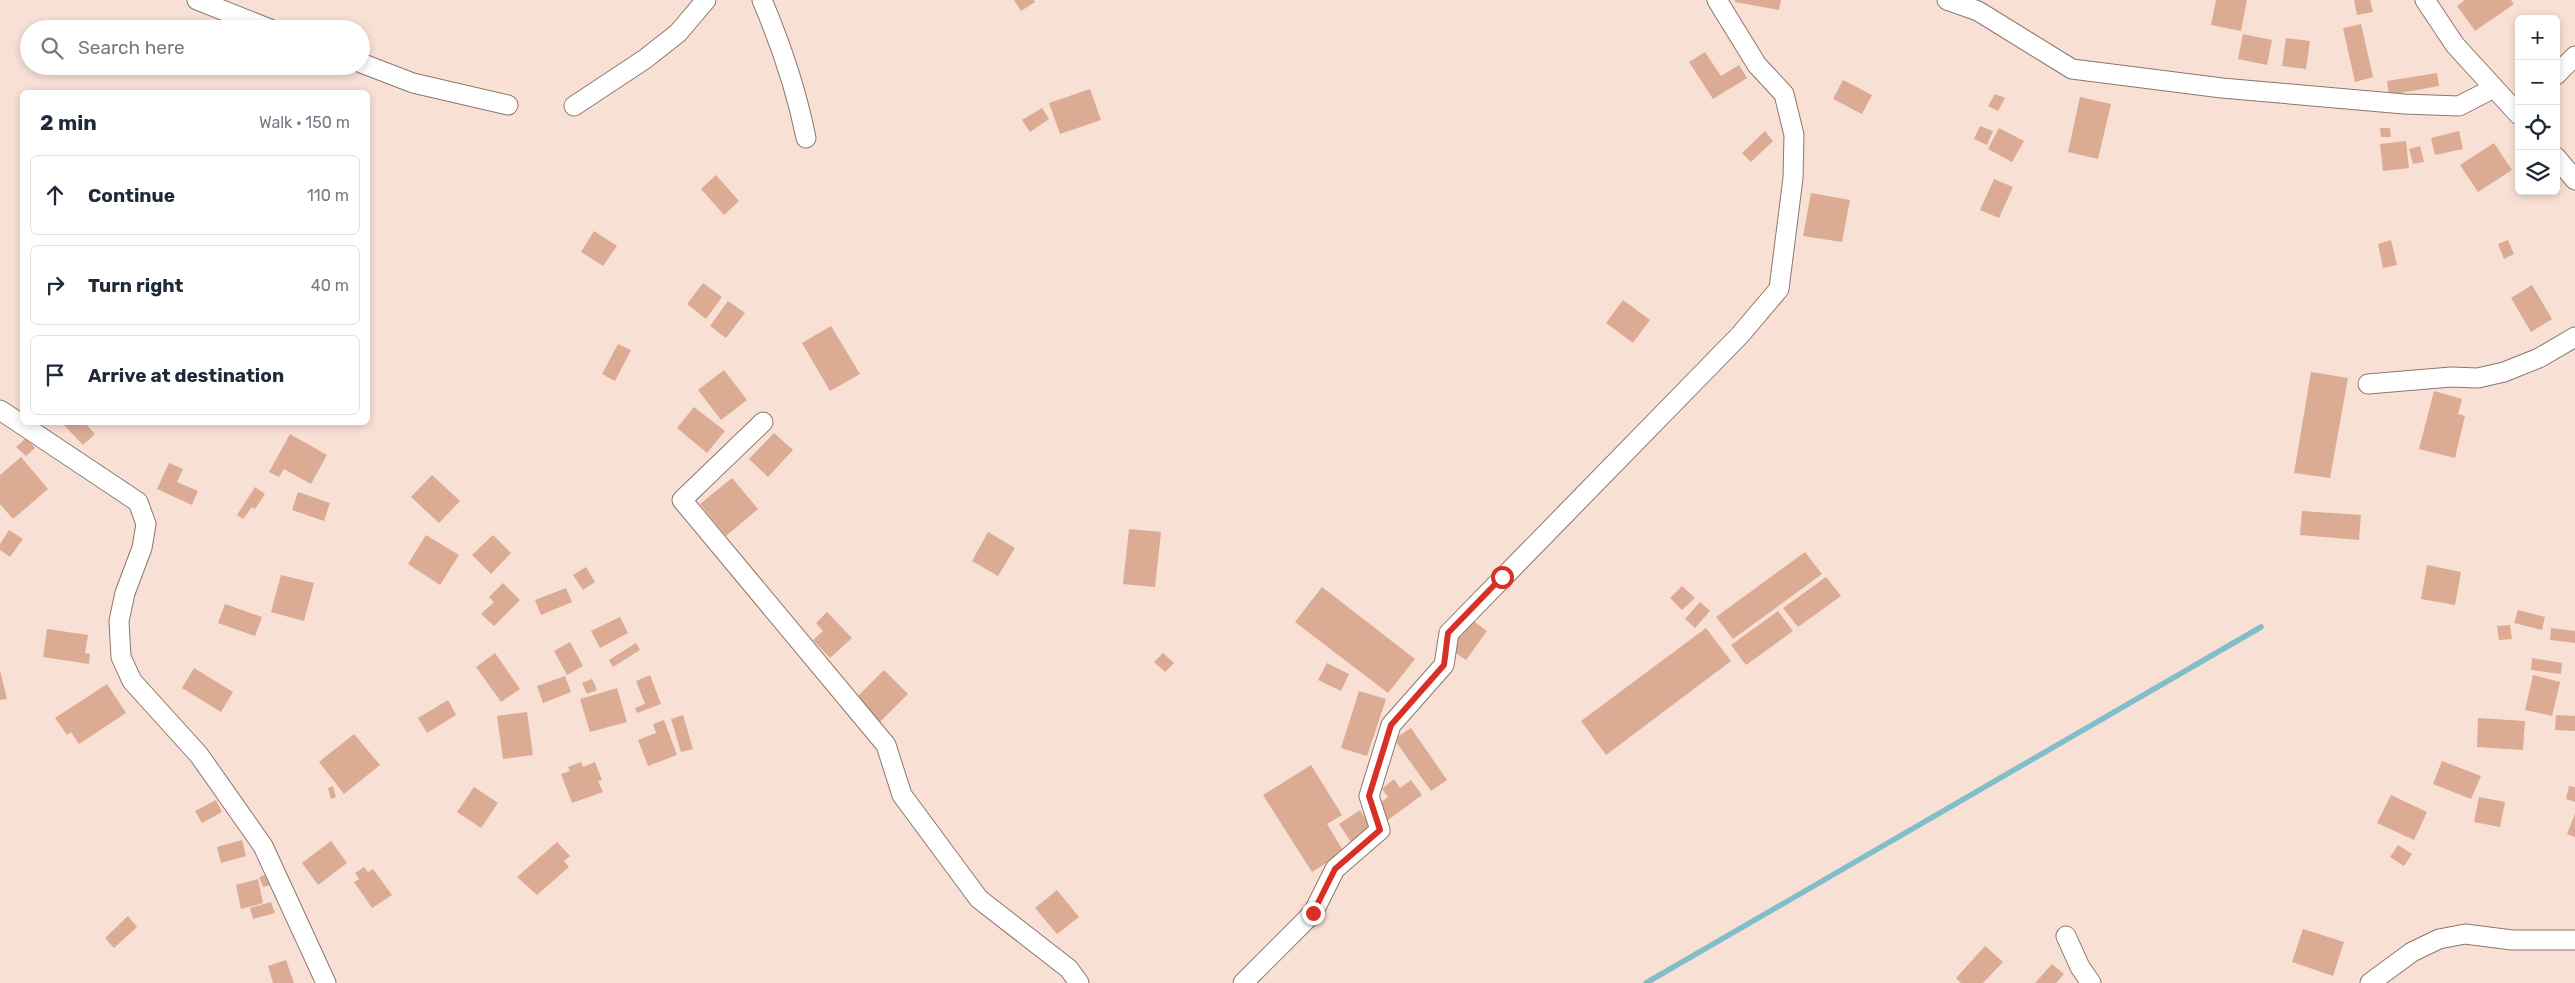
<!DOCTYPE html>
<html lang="en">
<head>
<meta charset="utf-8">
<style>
  :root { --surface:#fff; --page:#f2f2f3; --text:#1f2937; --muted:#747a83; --line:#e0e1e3 }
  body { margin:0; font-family:Rubik,sans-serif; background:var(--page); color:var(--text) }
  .controls { position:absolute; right:15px; top:15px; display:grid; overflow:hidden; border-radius:8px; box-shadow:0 2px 8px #0003 }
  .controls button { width:45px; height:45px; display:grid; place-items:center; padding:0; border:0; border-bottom:1px solid var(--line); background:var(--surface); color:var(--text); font:25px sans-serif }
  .stop { position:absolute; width:15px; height:15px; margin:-11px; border:4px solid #d93025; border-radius:50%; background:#fff }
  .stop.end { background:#d93025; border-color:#fff; box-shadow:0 1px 5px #0008 }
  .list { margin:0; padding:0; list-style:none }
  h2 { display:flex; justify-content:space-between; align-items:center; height:65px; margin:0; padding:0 20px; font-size:21px }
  h2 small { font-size:16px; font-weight:400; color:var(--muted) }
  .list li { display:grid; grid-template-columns:32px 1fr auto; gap:15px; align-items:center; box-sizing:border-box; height:80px; margin:0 10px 10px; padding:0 10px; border:1px solid var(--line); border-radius:8px }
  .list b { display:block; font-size:19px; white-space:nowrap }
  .list em { font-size:16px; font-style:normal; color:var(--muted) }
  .icon { flex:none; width:28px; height:28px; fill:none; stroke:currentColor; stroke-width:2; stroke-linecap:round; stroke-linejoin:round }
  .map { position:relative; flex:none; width:2575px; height:983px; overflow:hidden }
  .search { position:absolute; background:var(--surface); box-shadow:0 2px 8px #0003; left:20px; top:20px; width:350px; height:55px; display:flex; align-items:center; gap:12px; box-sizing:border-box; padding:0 18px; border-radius:28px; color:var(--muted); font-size:19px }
  .panel { position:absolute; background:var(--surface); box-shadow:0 2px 8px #0003; left:20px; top:90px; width:350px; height:335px; border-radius:8px }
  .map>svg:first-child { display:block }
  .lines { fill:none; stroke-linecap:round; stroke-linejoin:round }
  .stream { stroke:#81becb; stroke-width:5.5 }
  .building { fill:#dbab94 }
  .minor-casing { stroke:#8c766b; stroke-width:21 }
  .minor { stroke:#fff; stroke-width:19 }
  .route { stroke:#d93025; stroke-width:6 }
</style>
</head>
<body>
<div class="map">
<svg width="2575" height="983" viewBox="0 0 2575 983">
  <rect width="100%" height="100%" fill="#f9e0d4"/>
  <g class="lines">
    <!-- stream -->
    <path class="stream" d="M1646,983L2261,627"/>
  </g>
  <!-- building -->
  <path class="building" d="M1014,0H1034L1035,2L1021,11Z
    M1735,0H1781L1779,10L1735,2Z
    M2216,0H2247L2241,31L2211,25Z
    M2354,0H2370L2373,12L2357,15Z
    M2465,0H2511L2514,4L2475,31L2457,6Z
    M2361,24L2373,77L2355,82L2343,28Z
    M2243,34L2272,40L2267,65L2238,59Z
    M2286,38L2310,41L2306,69L2282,66Z
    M1705,52L1721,76L1739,65L1747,78L1713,99L1689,62Z
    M2437,73L2439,86L2389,95L2387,81Z
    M1843,80L1872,95L1862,114L1833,99Z
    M1090,89L1101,120L1060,134L1049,103Z
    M1995,94L2005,98L1998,111L1988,106Z
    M2080,97L2111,104L2098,159L2068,152Z
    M1042,108L1049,119L1030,132L1022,120Z
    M1980,126L1993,131L1987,145L1974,139Z
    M1999,128L2024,141L2012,162L1988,149Z
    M2380,128H2390L2391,137H2381Z
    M1765,131L1773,141L1751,162L1742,153Z
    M2459,131L2463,149L2435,155L2431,138Z
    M2406,141L2409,168L2383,171L2380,144Z
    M2494,143L2512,170L2478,192L2460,165Z
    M2420,146L2424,162L2413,164L2409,149Z
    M716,175L739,201L724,215L701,189Z
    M1994,179L2013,187L1999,218L1980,210Z
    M1811,193L1850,200L1842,242L1803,236Z
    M594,231L617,246L603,266L581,252Z
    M2391,240L2397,265L2383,268L2378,244Z
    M2508,240L2514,254L2504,259L2498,244Z
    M703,283L722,297L706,319L687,304Z
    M2532,285L2552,319L2531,332L2511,298Z
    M1623,300L1650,320L1633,343L1606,323Z
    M728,301L745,313L726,338L710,326Z
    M831,326L860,374L830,391L802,343Z
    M618,344L631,350L615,381L602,374Z
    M724,370L747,400L721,420L698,390Z
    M2311,372L2348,378L2330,478L2294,473Z
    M2434,391L2462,399L2458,414L2465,416L2455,458L2419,449Z
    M694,407L725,431L707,453L677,428Z
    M61,422H84L95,434L83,445Z
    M774,433L793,450L768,477L749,459Z
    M290,434L327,455L311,484L284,469L279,477L269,472Z
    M26,438L35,448L26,456L16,447Z
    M21,457L48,489L13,519L0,504V475Z
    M169,463L183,469L177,482L198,491L192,505L157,489Z
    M432,475L460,501L439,523L411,497Z
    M732,478L758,509L726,536L700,504Z
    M255,487L265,494L255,509L252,507L243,519L237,515Z
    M298,492L330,503L324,521L292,510Z
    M2302,511L2361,515L2359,540L2300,535Z
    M1129,529L1161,532L1155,587L1123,584Z
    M9,530L23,539L10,557L0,550V544Z
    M988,532L1015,548L998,576L972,561Z
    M426,535L459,555L440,585L408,564Z
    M493,535L511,553L491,574L472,555Z
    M1805,552L1822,574L1733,639L1716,617Z
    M2427,565L2461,572L2455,605L2421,599Z
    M586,567L595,582L583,590L573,575Z
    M281,575L314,583L304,621L271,612Z
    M1826,577L1841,596L1798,627L1783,608Z
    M503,583L520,600L494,626L481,614L494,602L489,597Z
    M1682,586L1695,598L1682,610L1670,598Z
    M1322,587L1415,659L1388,693L1295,622Z
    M566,588L572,602L541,615L535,600Z
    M1700,602L1710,611L1695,628L1685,619Z
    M225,604L262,617L255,636L218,623Z
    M2518,610L2545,617L2542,630L2514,623Z
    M1778,611L1793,631L1746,665L1731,645Z
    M827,612L852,638L830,658L813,640L823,631L816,623Z
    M620,617L628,633L600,648L591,631Z
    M1472,620L1487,631L1466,660L1450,649Z
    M2510,625L2512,639L2499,640L2497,626Z
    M1706,628L1731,661L1606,755L1581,721Z
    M2551,628L2575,631V643L2550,640Z
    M47,629L88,635L85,653L90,654L89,664L43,657Z
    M570,642L583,666L567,675L554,651Z
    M636,643L640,650L613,667L609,660Z
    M495,653L520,689L501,702L476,667Z
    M1163,653L1174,663L1165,672L1154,662Z
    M2532,658L2562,663L2561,674L2531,670Z
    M1327,663L1349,674L1341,691L1318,680Z
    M194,668L233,692L221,712L182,688Z
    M0,670L7,699L0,700Z
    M884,670L908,694L877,725L853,701Z
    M650,675L661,704L637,713L635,708L645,704L636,681Z
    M2533,675L2560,682L2552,716L2525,710Z
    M565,676L571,692L543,703L537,686Z
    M592,679L597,690L587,694L582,683Z
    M107,684L126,713L79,744L71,732L67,735L55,718Z
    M617,688L627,722L590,732L580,699Z
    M1359,691L1386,699L1367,756L1341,748Z
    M448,700L456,715L427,733L418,718Z
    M527,712L533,755L503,759L497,716Z
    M683,715L693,749L681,752L671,719Z
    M2556,715L2575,716V731L2555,730Z
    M2478,718L2525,721L2523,750L2477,747Z
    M664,720L677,755L648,766L638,740L656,733L653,724Z
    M1411,728L1447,780L1431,791L1394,739Z
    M354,734L380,765L344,794L319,762Z
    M2442,761L2481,776L2471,799L2433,784Z
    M581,762L583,767L595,762L602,780L598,781L603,792L572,803L561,774L570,771L568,767Z
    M1311,765L1342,815L1327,824L1344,852L1312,872L1263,795Z
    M1394,779L1400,788L1411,780L1422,795L1388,820L1377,805L1388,797L1382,789Z
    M333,786L336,797L331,799L328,788Z
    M2569,786L2575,787V802L2566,799Z
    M474,787L498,803L481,828L457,812Z
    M2391,795L2427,812L2414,840L2377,823Z
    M2479,797L2505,802L2500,827L2474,822Z
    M216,800L222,812L202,823L195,811Z
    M1360,810L1374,831L1353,845L1339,824Z
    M2575,814V837L2567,834Z
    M242,840L246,856L221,863L217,847Z
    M331,841L347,863L318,885L302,863Z
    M557,842L570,856L564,861L569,867L537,895L517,877Z
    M2398,845L2412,854L2404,866L2390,857Z
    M364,867L368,872L373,869L392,895L372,908L354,882L359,879L355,873Z
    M271,873L274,884L263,887L259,877Z
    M258,879L263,903L241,909L236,885Z
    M1057,890L1079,917L1057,934L1035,908Z
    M271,902L275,913L253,919L250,908Z
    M128,916L137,927L114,948L105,938Z
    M2303,929L2344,942L2333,976L2292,962Z
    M1985,946L2003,962L1983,983H1961L1956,978Z
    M286,960L294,983H273L268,966Z
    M2052,964L2064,974L2056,983H2035Z"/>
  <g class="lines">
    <!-- minor casing -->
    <g class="minor-casing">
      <path id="minor" d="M197,0L270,29
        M762,0C782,47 796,88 806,138
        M1947,0L1978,11L2072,69L2222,88L2404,104L2459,106L2494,88
        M2425,0L2455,45L2519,115
        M361,63L413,83L508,105
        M2556,75L2575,56
        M574,106L645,59L678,33L706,0
        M2556,157L2575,180
        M2368,384L2451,377L2478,378L2504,372L2539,358L2575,337
        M0,410L138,502L146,524L142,548L125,593L119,621L121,657L132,681L199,755L263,846L326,983
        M763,422L682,500L886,745L902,795L979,899L1069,969L1079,983
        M2066,936L2080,967L2091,983
        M1243,983L1313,913L1335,869L1380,830L1369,796L1391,725L1444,665L1449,633L1740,335L1779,289L1793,178L1794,135L1784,94L1757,65L1717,0
        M2370,983L2412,952L2439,939L2465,934L2512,940H2575"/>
    </g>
    <!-- minor -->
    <use href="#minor" class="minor"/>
  </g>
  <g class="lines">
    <!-- route -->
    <path class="route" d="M1313,913L1335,869L1380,830L1369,796L1391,725L1444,665L1448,633L1502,577"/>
  </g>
</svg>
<div class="controls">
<button>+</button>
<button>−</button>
<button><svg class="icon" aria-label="locate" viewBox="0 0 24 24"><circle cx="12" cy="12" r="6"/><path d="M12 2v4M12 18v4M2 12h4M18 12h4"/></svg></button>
<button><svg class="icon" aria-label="layers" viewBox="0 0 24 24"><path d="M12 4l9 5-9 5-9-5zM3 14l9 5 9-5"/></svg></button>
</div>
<div class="stop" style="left:1502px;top:577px"></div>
<div class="stop end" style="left:1313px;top:913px"></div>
<div class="search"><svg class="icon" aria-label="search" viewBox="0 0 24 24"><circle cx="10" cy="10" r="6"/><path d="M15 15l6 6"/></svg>Search here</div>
<section class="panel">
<h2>2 min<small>Walk · 150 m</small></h2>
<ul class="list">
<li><svg class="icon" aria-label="ahead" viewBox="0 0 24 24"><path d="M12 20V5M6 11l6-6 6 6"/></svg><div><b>Continue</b></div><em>110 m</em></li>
<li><svg class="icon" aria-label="right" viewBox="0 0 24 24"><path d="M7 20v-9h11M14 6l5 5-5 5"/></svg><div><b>Turn right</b></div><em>40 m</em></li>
<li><svg class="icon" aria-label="arrive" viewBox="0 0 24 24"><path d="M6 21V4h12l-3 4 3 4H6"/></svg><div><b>Arrive at destination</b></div></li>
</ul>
</section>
</div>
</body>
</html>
